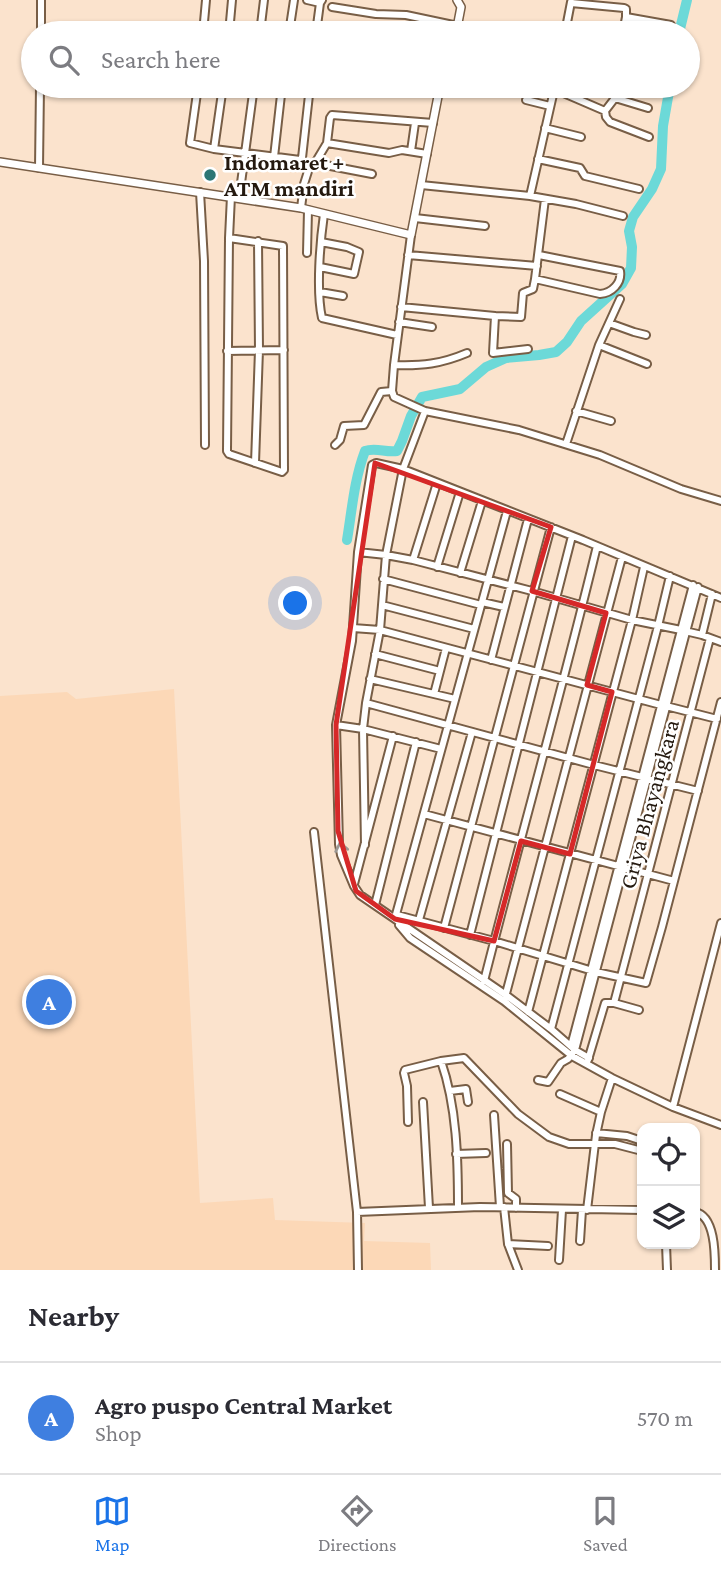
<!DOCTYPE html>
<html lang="en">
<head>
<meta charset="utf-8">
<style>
  :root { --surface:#fff; --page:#f2f2f3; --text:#2b2b33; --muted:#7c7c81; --line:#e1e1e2; --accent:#1a73e8 }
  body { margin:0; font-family:"Crimson Pro",serif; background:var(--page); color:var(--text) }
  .controls { position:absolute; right:21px; bottom:21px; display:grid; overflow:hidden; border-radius:14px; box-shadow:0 2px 5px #0004 }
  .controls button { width:63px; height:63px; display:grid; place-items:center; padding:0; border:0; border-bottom:2px solid var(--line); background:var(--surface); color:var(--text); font:35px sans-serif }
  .you { position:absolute; left:296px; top:604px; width:24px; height:24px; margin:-18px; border:5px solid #fff; border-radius:50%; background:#1a73e8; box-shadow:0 0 0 10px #1a73e833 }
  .badge { display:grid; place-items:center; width:46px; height:46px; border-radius:50%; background:var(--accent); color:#fff; font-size:23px; font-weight:700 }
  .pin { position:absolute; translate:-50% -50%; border:4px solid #fff; box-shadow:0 2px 7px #0006 }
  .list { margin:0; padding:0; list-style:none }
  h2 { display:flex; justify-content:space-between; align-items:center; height:91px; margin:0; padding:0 28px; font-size:30px }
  h2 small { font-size:23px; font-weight:400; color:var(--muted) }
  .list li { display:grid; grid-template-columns:46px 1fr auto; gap:21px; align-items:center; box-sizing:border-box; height:112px; padding:0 28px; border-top:2px solid var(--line) }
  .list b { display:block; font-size:26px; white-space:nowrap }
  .list p { margin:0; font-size:23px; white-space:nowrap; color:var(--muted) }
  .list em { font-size:23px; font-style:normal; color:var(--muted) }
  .icon { flex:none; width:38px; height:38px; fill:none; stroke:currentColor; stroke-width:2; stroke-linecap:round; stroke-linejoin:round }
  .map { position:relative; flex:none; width:721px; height:1270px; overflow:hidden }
  .search { position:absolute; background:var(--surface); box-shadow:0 2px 5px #0004; left:21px; right:21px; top:21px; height:77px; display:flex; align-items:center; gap:18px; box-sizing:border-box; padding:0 24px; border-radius:38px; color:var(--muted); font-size:26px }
  .sheet { height:203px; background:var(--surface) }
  nav { display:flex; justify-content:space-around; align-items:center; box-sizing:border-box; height:98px; border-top:2px solid var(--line); background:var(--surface); font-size:19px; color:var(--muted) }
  nav a { display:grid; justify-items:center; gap:4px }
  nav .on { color:var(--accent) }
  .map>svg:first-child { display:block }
  .built { fill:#fcd8b7 }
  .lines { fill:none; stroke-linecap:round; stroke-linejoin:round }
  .river { stroke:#6cd9d8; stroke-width:10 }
  .minor-casing { stroke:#785e46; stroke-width:10 }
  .tertiary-casing { stroke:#785e46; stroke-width:10 }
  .minor { stroke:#fff; stroke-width:6 }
  .tertiary { stroke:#fff; stroke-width:7 }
  .oneway { stroke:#9c9893 }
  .marked { fill:none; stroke:#d62828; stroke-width:5; stroke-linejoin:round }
  .poi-dot { fill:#2c7675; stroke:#fff; stroke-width:2.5 }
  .labels { text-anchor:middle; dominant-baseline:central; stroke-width:5; stroke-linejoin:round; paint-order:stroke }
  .poi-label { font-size:23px; font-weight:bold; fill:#24190f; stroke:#fff; text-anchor:start }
  .street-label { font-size:23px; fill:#24190f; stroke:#fff }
</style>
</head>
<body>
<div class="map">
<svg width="721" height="1270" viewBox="0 0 721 1270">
  <rect width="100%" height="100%" fill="#fbe3cd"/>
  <!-- built -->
  <path class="built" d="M174,689L200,1203L273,1198L275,1220L365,1223L364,1241L430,1243L431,1270H0V696L67,692L76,699Z"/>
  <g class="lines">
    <!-- river -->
    <path class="river" d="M679,33L687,0
      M347,540C352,510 354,480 365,451C376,447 386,453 397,451L402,441L411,416L422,397L460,389L486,367L506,358L539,355L556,352L567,342L581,321L622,284L631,268L632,247L629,231L633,217L652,189L661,169L663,126L670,86"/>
    <!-- minor casing -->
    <g class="minor-casing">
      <path id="minor" d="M307,0L320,3
        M571,3L624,8L626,9V17L671,25
        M332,7L376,14L406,15L458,26
        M41,33V0
        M203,33L206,0
        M229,33L232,0
        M260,33L264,0
        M289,33L294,0
        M316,33L320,3L322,0
        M565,33L571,2
        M623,33L626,17
        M198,86L190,143L214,149L300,160L302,158L310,86
        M554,89L605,111L606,117L610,122L649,137
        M526,100L550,106
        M605,111L615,98L648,108
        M545,128L581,137
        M327,143L389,153L402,150L427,154
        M214,149L223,86
        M411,151L415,123
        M274,157L282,86
        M538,159L580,168L585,176L639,189
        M39,168L40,86
        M372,174L315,163L327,143L330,118L332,115L433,123
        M421,185L530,196L576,204L623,216
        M200,192L204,261L205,445
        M530,196L555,86
        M239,198L254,86
        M301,208L304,184L310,165L315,163
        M324,214C320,242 316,291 322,318L397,335
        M415,218L485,226
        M411,235L394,365L392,391L394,397L425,411L519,430L600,455L681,489L721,501
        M229,238L283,246L284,470L282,472L229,454L227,451L229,238L231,196
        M307,253L308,210
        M408,255L537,266
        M320,267L354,274L359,252L347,247L321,242
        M535,279L600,294C612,293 622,283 620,271L539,255
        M320,292L343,296
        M401,307L495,316L493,353L528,349
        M495,316L521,317L523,293L533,289L535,279L545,199
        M399,322L432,327
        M609,323L634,332L646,335
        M599,345L647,364
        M227,351L284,350
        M394,365C422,366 441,364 467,353
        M576,411L611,421
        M566,444L599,345L620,299
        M335,445L340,440L344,426L364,425L381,392L392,391
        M255,463L259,350L258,241
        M358,552L386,555L413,560L532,591L632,620L681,630
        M413,560L437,483
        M437,567L460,492
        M460,573L482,501
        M383,579L481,605
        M482,602L504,607
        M382,605L474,629
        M353,628L380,630L661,705
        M685,631L702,635L721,642
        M702,635L712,594
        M375,654L440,671
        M491,660L528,519
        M370,679L455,699
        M434,694L446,648
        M366,703L594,765L698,791
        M666,706L717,719
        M336,725L363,729L441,749
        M424,814L674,881
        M314,832L357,1212L358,1270
        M365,845L363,729L366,703L380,630L386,555L403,469L425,411
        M354,884L393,736
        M375,905L416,742
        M397,915L494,941L596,972L646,983L662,927L721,702
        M395,918L507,511
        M419,920L472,732
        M399,925L410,938L504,1001L572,1056L612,1078L673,1107L721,1125
        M444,928L551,527
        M470,935L572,536
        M484,981C521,835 562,691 597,546
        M504,1001L622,557
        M614,1003L710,638
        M528,1012L632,620L644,567
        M551,1029L658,626L670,576
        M571,1046L693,585
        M589,1058L575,1050L551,1029L506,995L360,895L354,886L341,855L339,844L336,725L352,641L358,552L372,465L376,463L403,469L583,540L721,598
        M588,1060L605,1003H614L639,1010
        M441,1061C457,1107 458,1159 458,1208
        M538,1080L548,1082L561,1063L568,1059L575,1050L698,587
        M450,1091L466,1089L468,1102
        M560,1094L601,1112
        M423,1102L429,1208
        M673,1107L721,923
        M494,1115L500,1207
        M408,1122L407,1086L404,1073L405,1070L441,1061L464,1058L518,1114L549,1137L569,1144H615L642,1151
        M596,1133L627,1136L642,1141
        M507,1144L508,1193L516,1199V1208
        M456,1154L486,1153
        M504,1207L508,1244L518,1270
        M587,1210L596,1135L601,1112L612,1078
        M357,1212L480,1207L642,1210
        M695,1212C715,1216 715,1253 715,1270
        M580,1241L582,1210
        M508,1244L548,1246
        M666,1244L667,1270
        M559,1260L562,1210"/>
    </g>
    <!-- tertiary casing -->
    <g class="tertiary-casing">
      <path id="tertiary" d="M456,33L461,7L457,0
        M0,162L301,208L411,235L440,86"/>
    </g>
    <!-- minor -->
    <use href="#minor" class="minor"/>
    <!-- tertiary -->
    <use href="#tertiary" class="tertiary"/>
  </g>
  <!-- one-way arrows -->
  <defs><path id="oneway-chevron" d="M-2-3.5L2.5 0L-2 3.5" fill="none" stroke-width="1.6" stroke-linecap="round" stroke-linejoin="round" transform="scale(1.75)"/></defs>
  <use class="oneway" href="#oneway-chevron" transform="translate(341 847) rotate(-101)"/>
  <!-- marked area -->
  <path class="marked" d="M375,463L551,527L532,591L606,613L587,685L612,692L570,854L521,841L494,941L395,919L356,891L338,831L336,725Z"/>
  <!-- markers -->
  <circle class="poi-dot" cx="210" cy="175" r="7"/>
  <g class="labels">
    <!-- poi labels -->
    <g class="poi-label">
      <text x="224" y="162">Indomaret +<tspan x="224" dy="26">ATM mandiri</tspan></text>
    </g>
    <!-- street labels -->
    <g class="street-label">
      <text transform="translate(649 804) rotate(-75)">Griya Bhayangkara</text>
    </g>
  </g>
</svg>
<div class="controls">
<button><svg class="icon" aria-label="locate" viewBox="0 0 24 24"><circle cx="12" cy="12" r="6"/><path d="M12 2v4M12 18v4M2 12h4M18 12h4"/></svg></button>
<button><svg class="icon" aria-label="layers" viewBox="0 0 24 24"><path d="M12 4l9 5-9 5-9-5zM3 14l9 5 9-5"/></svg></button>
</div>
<div class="you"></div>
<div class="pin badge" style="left:49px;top:1002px;background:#3f7fe0">A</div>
<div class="search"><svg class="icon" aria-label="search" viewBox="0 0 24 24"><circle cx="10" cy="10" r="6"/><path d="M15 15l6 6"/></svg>Search here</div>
</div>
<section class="sheet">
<h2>Nearby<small></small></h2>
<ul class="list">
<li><span class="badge" style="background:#3f7fe0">A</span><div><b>Agro puspo Central Market</b><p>Shop</p></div><em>570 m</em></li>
</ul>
</section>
<nav>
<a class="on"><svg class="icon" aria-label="map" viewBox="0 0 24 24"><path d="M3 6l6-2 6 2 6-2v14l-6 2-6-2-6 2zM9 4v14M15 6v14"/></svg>Map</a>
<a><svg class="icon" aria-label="directions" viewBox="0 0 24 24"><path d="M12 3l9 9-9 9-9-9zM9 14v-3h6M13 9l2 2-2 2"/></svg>Directions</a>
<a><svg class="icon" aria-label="saved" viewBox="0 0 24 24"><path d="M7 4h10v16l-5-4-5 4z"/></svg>Saved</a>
</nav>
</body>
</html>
